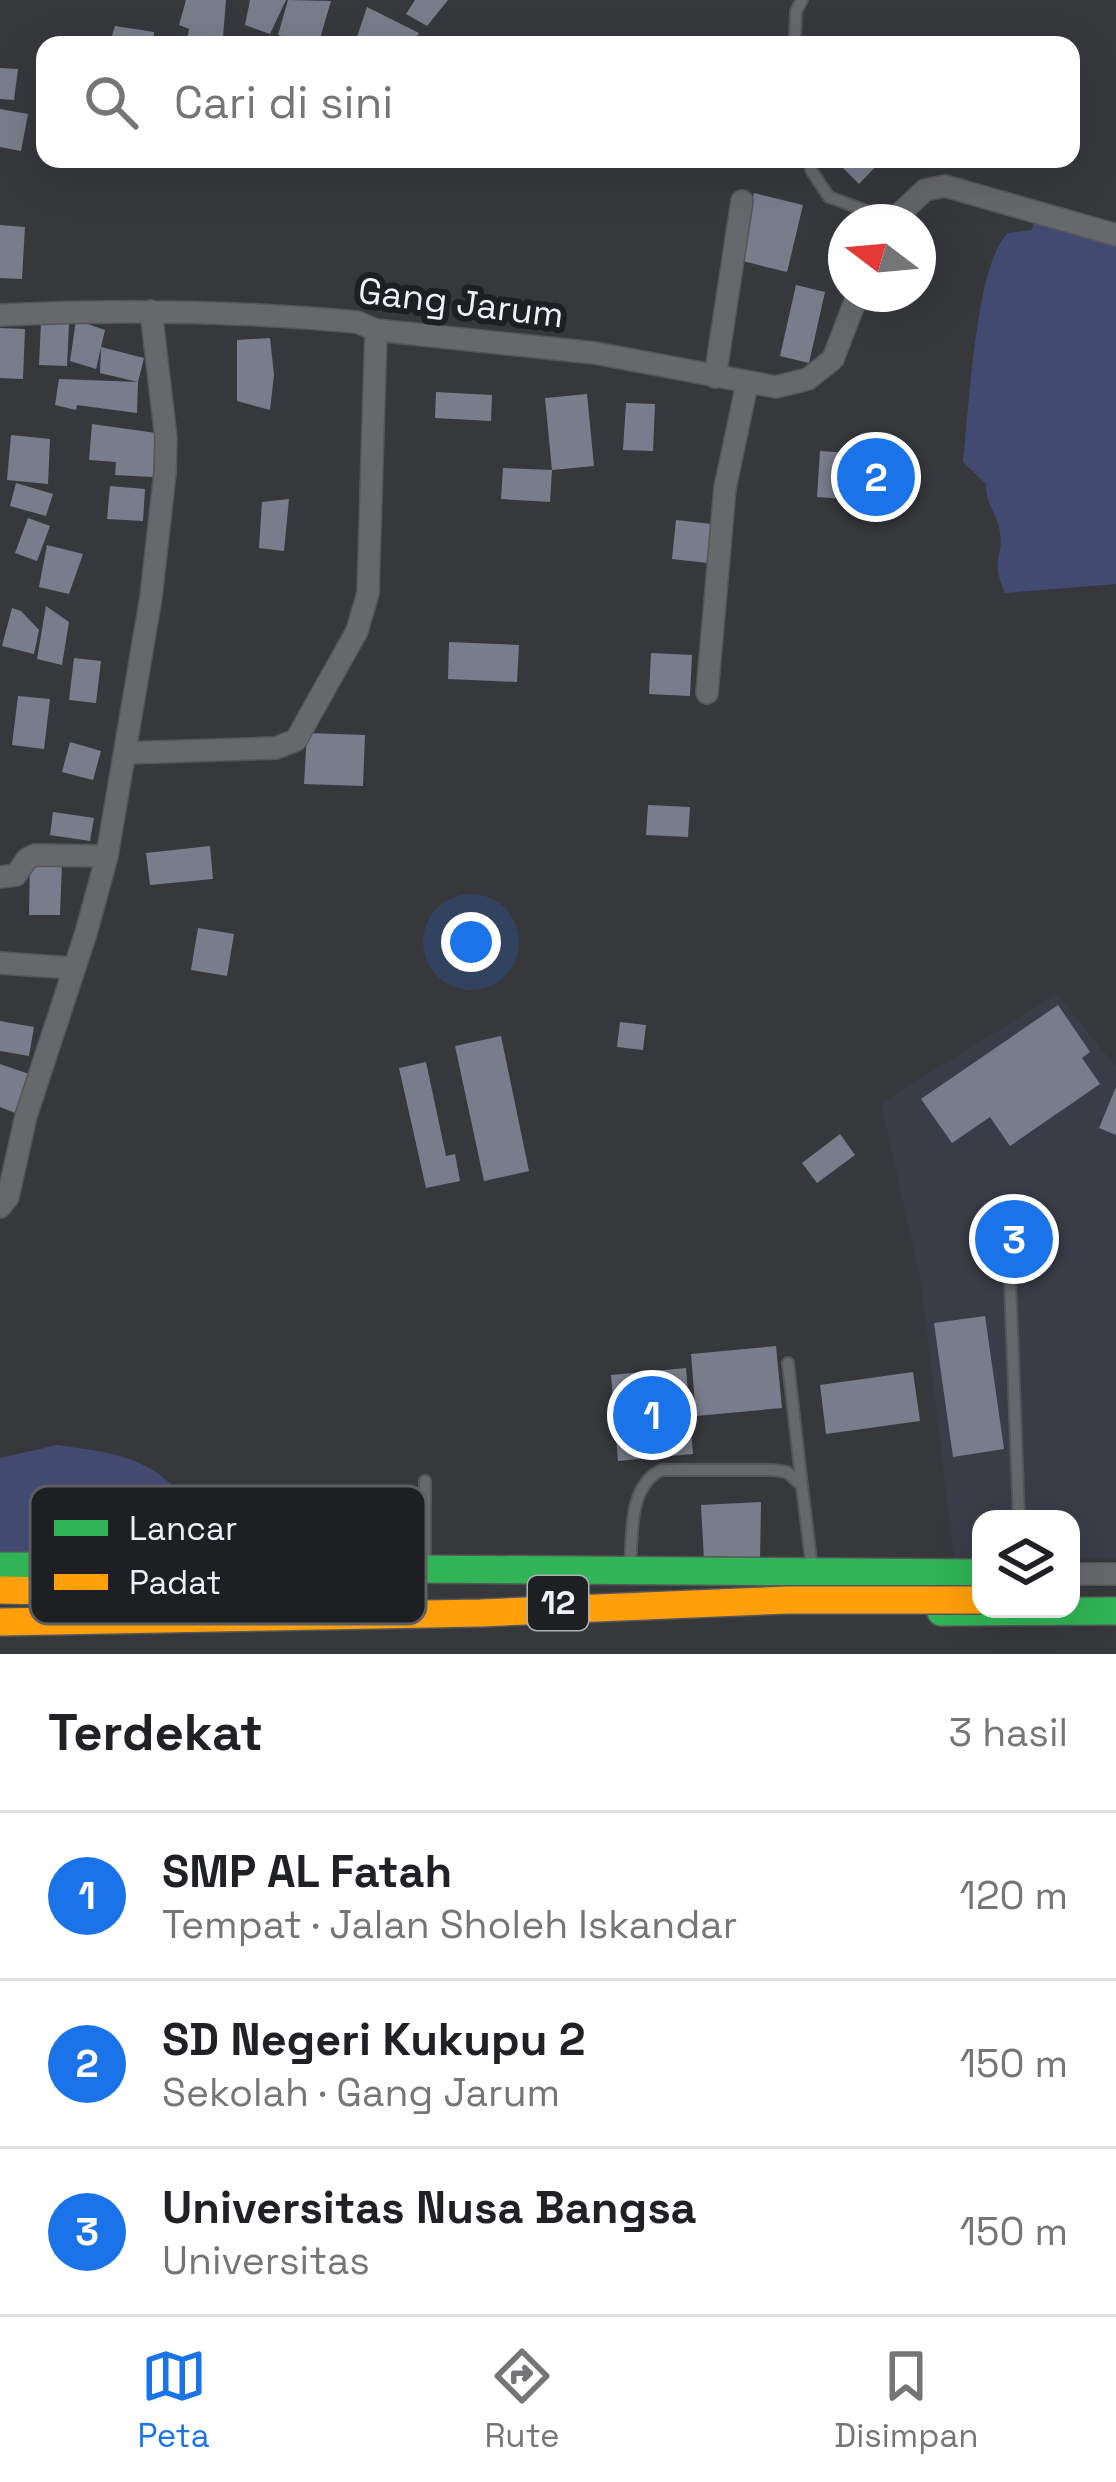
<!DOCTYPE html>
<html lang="id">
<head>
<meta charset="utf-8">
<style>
  :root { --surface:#fff; --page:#f6f6f6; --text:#202124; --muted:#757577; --line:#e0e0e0; --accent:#1a73e8 }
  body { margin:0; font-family:"Space Grotesk",sans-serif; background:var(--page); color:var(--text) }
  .controls { position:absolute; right:36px; bottom:36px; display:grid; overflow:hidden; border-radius:24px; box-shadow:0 12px 48px #0002 }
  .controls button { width:108px; height:108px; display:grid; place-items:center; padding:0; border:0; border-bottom:3px solid var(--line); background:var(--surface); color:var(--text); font:60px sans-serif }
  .compass { position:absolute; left:828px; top:204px; width:108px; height:108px; border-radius:50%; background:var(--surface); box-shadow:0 12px 48px #0002; rotate:286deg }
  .you { position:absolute; left:471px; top:942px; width:42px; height:42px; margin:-30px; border:9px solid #fff; border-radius:50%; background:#1a73e8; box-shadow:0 0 0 18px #1a73e833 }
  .badge { display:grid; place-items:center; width:78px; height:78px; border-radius:50%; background:var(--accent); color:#fff; font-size:39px; font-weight:700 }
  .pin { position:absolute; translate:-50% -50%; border:6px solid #fff; box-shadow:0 3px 12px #0006 }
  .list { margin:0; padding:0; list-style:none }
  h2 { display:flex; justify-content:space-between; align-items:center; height:156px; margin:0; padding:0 48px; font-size:51px }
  h2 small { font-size:39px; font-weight:400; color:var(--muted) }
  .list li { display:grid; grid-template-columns:78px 1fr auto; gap:36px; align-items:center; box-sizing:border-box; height:168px; padding:0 48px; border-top:3px solid var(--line) }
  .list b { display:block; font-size:45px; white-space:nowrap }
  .list p { margin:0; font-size:39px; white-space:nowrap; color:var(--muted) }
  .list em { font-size:39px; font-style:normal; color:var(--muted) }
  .icon { flex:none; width:66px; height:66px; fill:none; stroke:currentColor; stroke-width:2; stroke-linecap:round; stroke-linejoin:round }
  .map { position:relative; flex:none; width:1116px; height:1654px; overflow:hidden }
  .search { position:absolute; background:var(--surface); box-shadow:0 12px 48px #0002; left:36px; right:36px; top:36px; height:132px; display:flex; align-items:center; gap:30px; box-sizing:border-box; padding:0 42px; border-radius:24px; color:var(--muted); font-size:45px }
  .sheet { height:660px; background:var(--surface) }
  nav { display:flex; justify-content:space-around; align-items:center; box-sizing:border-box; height:168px; border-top:3px solid var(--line); background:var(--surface); font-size:33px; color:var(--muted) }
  nav a { display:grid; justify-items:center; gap:6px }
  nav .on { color:var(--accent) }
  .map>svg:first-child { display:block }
  .built { fill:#3a3d48 }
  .green { fill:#424a71 }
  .building { fill:#797d8b }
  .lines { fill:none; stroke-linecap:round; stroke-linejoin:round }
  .lane-casing { stroke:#55565a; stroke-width:14 }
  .street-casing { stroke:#55565a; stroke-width:24 }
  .fast-casing { stroke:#55565a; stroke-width:30 }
  .slow-casing { stroke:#55565a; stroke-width:30 }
  .lane { stroke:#67686b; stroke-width:10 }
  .street { stroke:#67686b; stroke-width:21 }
  .fast { stroke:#30b455; stroke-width:27 }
  .slow { stroke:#ff9f0a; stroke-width:27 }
  .slow-bridge-casing { stroke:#55565a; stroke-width:30; stroke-linecap:butt }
  .slow-bridge { stroke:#ff9f0a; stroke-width:27 }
  .labels { text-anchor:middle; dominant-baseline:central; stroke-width:12; stroke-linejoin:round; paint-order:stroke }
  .shield { fill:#1e1f22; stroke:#b0b1b6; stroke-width:3 }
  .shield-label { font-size:33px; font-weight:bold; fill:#eff0f5 }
  .street-label { font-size:36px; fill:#eff0f5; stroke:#1e1f22 }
  .key { fill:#1e1f22; stroke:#5d5e61; stroke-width:3 }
  .key-label { font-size:33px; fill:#eff0f5 }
</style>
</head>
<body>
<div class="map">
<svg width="1116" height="1654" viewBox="0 0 1116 1654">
  <rect width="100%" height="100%" fill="#37383c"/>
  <!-- built -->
  <path class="built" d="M1057,994L1116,1067V1558H1071V1519H981V1557H954L921,1281L881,1103Z"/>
  <!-- green -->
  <path class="green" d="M1035,213L1116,235V584L1005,593C989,556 1004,560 1000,533C998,514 985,504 986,484L963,462C969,413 975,263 1008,233L1032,230Z
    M57,1445C102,1452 139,1453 173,1486L167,1557L0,1556V1458Z"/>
  <!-- building -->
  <path class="building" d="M186,0H226L223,37H210L208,45H186L189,29L179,25Z
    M250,0H286L270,34L245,25Z
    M288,0L331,1L318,45L278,35Z
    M415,0H448L427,26L406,14Z
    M367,7L419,33L413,45H366L356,40Z
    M115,26L154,32V45H109Z
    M0,68L18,69L14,100L0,99Z
    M0,109L28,114L21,151L0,147Z
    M834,159H883L859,184Z
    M754,193L803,205L787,272L738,260Z
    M0,225L25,227L22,279L0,278Z
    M796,285L825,292L809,363L780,356Z
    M76,320L105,330L96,369L70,361Z
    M41,322L69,324L67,366L39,365Z
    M0,328L25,329L23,379L0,378Z
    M270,338L274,375L270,410L237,401V340Z
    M101,347L144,358L138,382L100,373Z
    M59,379L138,382L137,413L77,405L76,410L55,405Z
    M436,392L492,395L491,421L435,418Z
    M587,394L594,466L552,470L545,398Z
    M626,403L655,404L653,451L623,450Z
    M92,424L156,433L153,477L115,475L116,462L89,460Z
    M11,435L50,439L48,484L7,480Z
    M820,451L864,454L861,500L817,497Z
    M877,461L912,462L910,501L876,500Z
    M503,468L552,470L550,502L501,499Z
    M16,483L53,494L46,516L10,506Z
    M110,486L145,489L143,521L107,519Z
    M289,499L284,551L259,548L262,502Z
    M28,518L50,526L37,561L15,553Z
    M676,520L712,524L708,563L672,559Z
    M47,545L83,554L69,594L39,587Z
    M46,606L69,622L62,665L37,659Z
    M12,608L21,611L39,630L34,654L2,646Z
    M449,642L519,645L517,682L448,679Z
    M651,653L692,655L690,696L649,694Z
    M74,658L101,661L96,703L69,700Z
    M18,696L50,699L44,749L12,745Z
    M307,733L365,735L363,786L304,784Z
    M70,742L101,751L93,780L62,772Z
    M648,805L690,807L688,837L646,835Z
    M53,812L94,818L90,841L50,835Z
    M210,846L213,879L150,885L146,853Z
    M30,863L62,864L60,915H29Z
    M198,928L234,934L227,976L191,970Z
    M1058,1005L1090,1052L1082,1058L1100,1084L1010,1146L990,1117L952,1143L921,1099Z
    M0,1021L34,1027L29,1056L0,1051Z
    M620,1022L646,1025L643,1050L617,1047Z
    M501,1036L529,1171L484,1181L455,1046Z
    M426,1062L446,1156L455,1154L460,1181L426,1188L399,1068Z
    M0,1064L29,1074L15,1113L0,1107Z
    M1116,1087V1135L1099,1128Z
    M840,1134L855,1155L817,1183L802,1163Z
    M985,1316L1004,1449L953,1457L934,1323Z
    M776,1346L782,1408L696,1416L691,1354Z
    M686,1368L693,1454L618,1461L611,1375Z
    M913,1372L920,1421L826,1434L820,1385Z
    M761,1502L760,1562L704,1560L701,1505Z"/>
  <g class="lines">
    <!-- lane casing -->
    <g class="lane-casing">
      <path id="lane" d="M802,45L795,38L796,11L802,0
        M813,159L811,170L829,197L892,220
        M1010,1281L1019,1519
        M788,1363L802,1486
        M630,1565C633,1533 628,1487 661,1470H772L787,1472L802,1486L812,1568
        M418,1598L425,1551V1481"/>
    </g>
    <!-- street casing -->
    <g class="street-casing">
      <path id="street" d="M891,222L925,190L945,186L1116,235
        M0,315C120,309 237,311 357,322L376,330L595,353L776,387L808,379L833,359L858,294
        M715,377L742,201
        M707,693L725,488L747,384
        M125,753L276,748L296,740L357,631L368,593L376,330
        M0,877L16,875L27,859L35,855L107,856
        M0,963L72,968
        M0,1207L8,1197L26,1116L86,933L107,856L151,597L165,473L166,438L151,311
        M1071,1574H1116"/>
    </g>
    <!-- fast casing -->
    <g class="fast-casing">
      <path id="fast" d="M0,1566L981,1573
        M941,1612L1116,1611"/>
    </g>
    <!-- slow casing -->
    <g class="slow-casing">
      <path id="slow" d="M0,1590L385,1598"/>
    </g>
    <!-- lane -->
    <use href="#lane" class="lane"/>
    <!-- street -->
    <use href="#street" class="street"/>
    <!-- fast -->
    <use href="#fast" class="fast"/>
    <!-- slow -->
    <use href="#slow" class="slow"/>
    <!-- slow-bridge casing -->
    <g class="slow-bridge-casing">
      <path id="slow-bridge" d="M0,1622L481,1613L787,1600H981"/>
    </g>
    <!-- slow-bridge -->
    <use href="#slow-bridge" class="slow-bridge"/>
  </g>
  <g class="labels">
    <!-- shield labels -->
    <rect class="shield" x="528" y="1576" width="60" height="54" rx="9"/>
    <g class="shield-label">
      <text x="558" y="1603">12</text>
    </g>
    <!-- street labels -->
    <g class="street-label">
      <text transform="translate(461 303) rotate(7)">Gang Jarum</text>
    </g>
  </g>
  <!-- legend -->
  <rect x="30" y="1486" width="396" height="138" rx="18" class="key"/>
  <rect x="54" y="1520" width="54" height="16" fill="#30b455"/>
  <rect x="54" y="1574" width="54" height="16" fill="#ff9f0a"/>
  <g class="key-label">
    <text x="129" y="1540">Lancar</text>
    <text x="129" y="1594">Padat</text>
  </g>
</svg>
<div class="controls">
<button><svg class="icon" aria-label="layers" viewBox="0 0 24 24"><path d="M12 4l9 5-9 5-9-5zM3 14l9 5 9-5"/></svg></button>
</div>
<svg class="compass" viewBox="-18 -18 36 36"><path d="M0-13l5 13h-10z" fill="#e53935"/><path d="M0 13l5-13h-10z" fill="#757577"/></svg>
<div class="you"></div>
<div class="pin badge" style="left:652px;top:1415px">1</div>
<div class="pin badge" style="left:876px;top:477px">2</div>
<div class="pin badge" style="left:1014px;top:1239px">3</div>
<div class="search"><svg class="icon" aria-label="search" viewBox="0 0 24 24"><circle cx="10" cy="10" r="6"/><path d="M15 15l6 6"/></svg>Cari di sini</div>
</div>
<section class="sheet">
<h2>Terdekat<small>3 hasil</small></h2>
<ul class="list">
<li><span class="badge">1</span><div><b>SMP AL Fatah</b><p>Tempat · Jalan Sholeh Iskandar</p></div><em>120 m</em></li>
<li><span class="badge">2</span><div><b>SD Negeri Kukupu 2</b><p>Sekolah · Gang Jarum</p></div><em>150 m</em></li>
<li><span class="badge">3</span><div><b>Universitas Nusa Bangsa</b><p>Universitas</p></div><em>150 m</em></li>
</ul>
</section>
<nav>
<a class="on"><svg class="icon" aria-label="map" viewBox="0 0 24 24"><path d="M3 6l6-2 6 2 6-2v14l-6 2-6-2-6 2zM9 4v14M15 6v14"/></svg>Peta</a>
<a><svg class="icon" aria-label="directions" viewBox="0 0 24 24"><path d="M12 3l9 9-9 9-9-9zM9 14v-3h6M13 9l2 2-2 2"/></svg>Rute</a>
<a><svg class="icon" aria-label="saved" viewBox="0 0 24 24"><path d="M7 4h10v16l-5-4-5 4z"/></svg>Disimpan</a>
</nav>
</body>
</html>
